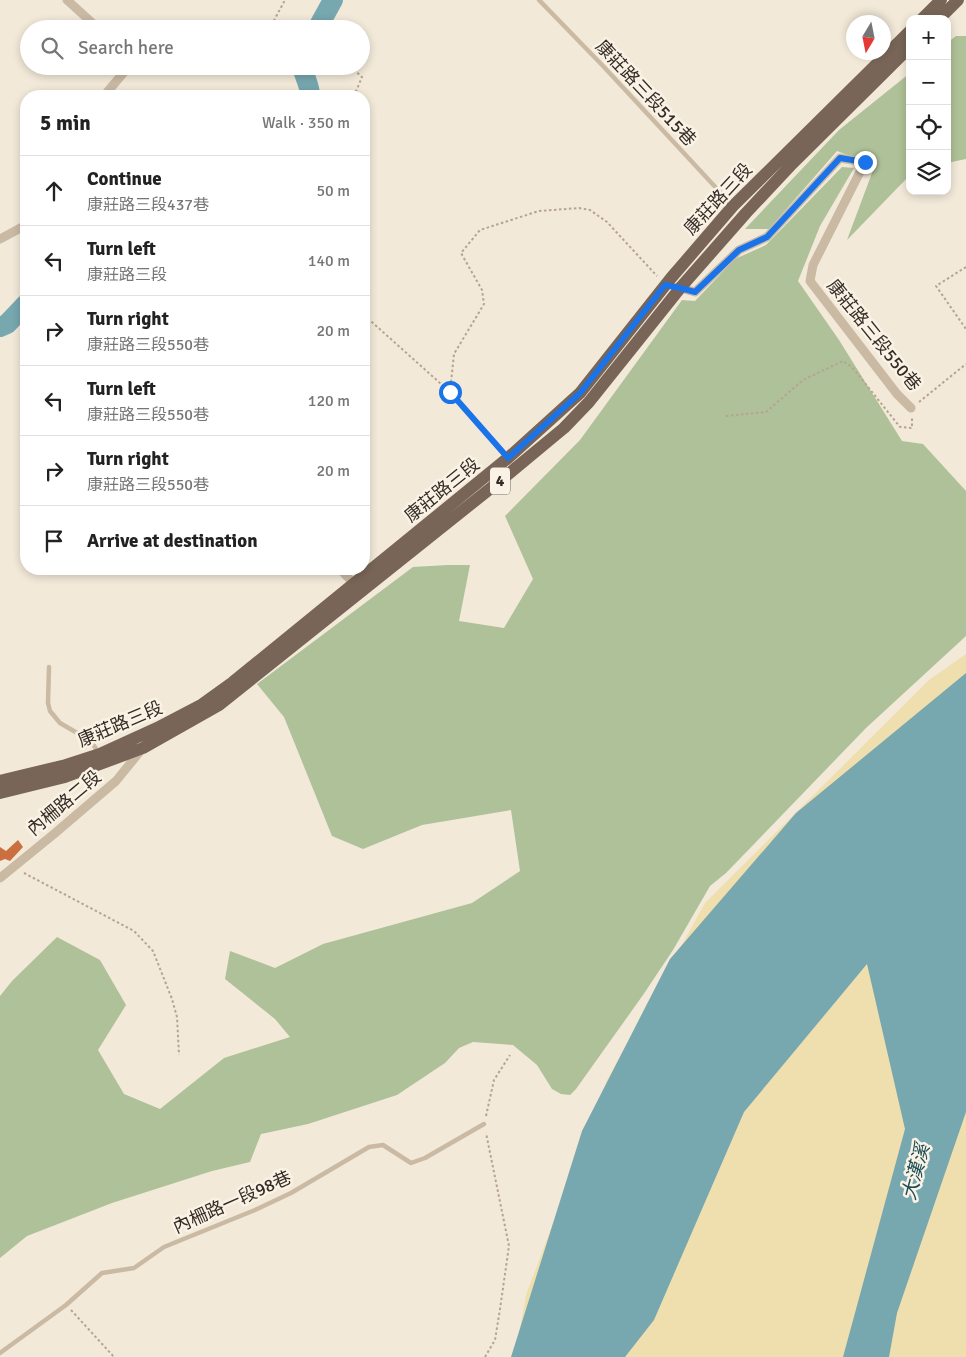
<!DOCTYPE html>
<html lang="en">
<head>
<meta charset="utf-8">
<style>
  :root { --surface:#fff; --page:#f6f6f6; --text:#222; --muted:#767676; --line:#e0e0e0 }
  body { margin:0; font-family:Signika,"Noto Sans TC",sans-serif; background:var(--page); color:var(--text) }
  .controls { position:absolute; right:15px; top:15px; display:grid; overflow:hidden; border-radius:10px; box-shadow:0 2px 8px #0003 }
  .controls button { width:45px; height:45px; display:grid; place-items:center; padding:0; border:0; border-bottom:1px solid var(--line); background:var(--surface); color:var(--text); font:25px sans-serif }
  .compass { position:absolute; left:846px; top:15px; width:45px; height:45px; border-radius:50%; background:var(--surface); box-shadow:0 2px 8px #0003; rotate:190deg }
  .stop { position:absolute; width:15px; height:15px; margin:-11px; border:4px solid #1a73e8; border-radius:50%; background:#fff }
  .stop.end { background:#1a73e8; border-color:#fff; box-shadow:0 1px 5px #0008 }
  .list { margin:0; padding:0; list-style:none }
  h2 { display:flex; justify-content:space-between; align-items:center; height:65px; margin:0; padding:0 20px; font-size:21px }
  h2 small { font-size:16px; font-weight:400; color:var(--muted) }
  .list li { display:grid; grid-template-columns:32px 1fr auto; gap:15px; align-items:center; box-sizing:border-box; height:70px; padding:0 20px; border-top:1px solid var(--line) }
  .list b { display:block; font-size:19px; white-space:nowrap }
  .list p { margin:0; font-size:16px; white-space:nowrap; color:var(--muted) }
  .list em { font-size:16px; font-style:normal; color:var(--muted) }
  .icon { flex:none; width:28px; height:28px; fill:none; stroke:currentColor; stroke-width:2; stroke-linecap:round; stroke-linejoin:round }
  .map { position:relative; flex:none; width:966px; height:1357px; overflow:hidden }
  .search { position:absolute; background:var(--surface); box-shadow:0 2px 8px #0003; left:20px; top:20px; width:350px; height:55px; display:flex; align-items:center; gap:12px; box-sizing:border-box; padding:0 18px; border-radius:28px; color:var(--muted); font-size:19px }
  .panel { position:absolute; background:var(--surface); box-shadow:0 2px 8px #0003; left:20px; top:90px; width:350px; height:485px; border-radius:20px }
  .map>svg:first-child { display:block }
  .green { fill:#afc198 }
  .sand { fill:#efdfae }
  .water { fill:#77a7af }
  .lines { fill:none; stroke-linecap:round; stroke-linejoin:round }
  .river { stroke:#77a7af; stroke-width:20 }
  .building { fill:#c96f40 }
  .path { stroke:#b6a48f; stroke-width:2; stroke-dasharray:2.5 2.5; stroke-linecap:butt }
  .service { stroke:#cabaa4; stroke-width:4.5 }
  .minor { stroke:#cabaa4; stroke-width:9 }
  .primary { stroke:#786557; stroke-width:12 }
  .route { stroke:#1a73e8; stroke-width:6 }
  .labels { text-anchor:middle; dominant-baseline:central; stroke-width:5; stroke-linejoin:round; paint-order:stroke }
  .shield { fill:#f9f2e5; stroke:#70675f; stroke-width:1 }
  .shield-label { font-size:16px; font-weight:bold; fill:#352c26 }
  .street-label { font-size:18px; fill:#352c26; stroke:#f9f2e5 }
  .water-label { font-size:19px; font-style:italic; fill:#1b4d57; stroke:#f9f2e5 }
</style>
</head>
<body>
<div class="map">
<svg width="966" height="1357" viewBox="0 0 966 1357">
  <rect width="100%" height="100%" fill="#f2e9d9"/>
  <!-- green -->
  <path class="green" d="M956,36H966V159L947,163V43Z
    M910,73V175L847,240L875,165L837,151L769,229H745L839,130Z
    M842,167L854,168L820,226L798,281L839,340L902,441L923,444L966,491V636L866,728L726,873L710,886L673,950L643,995L576,1089L570,1095L561,1094L552,1089L537,1065L513,1045L473,1042L459,1048L445,1063L397,1095L308,1124L261,1134L250,1162L212,1171L112,1203L27,1236L0,1258V996L12,981L57,937L100,960L126,1005L98,1050L124,1094L160,1109L224,1058L290,1037L275,1019L225,979L230,951L275,968L323,944L472,903L520,871L511,810L422,825L363,849L332,836L284,717L257,684L413,567L448,565H470L459,621L504,628L533,579L505,516L580,440L682,300L695,301L735,259L766,245Z"/>
  <!-- sand -->
  <path class="sand" d="M966,654V1357H515L526,1295L607,1080L705,903L929,680Z"/>
  <!-- water -->
  <path class="water" d="M966,673V1112L897,1313L889,1357H843L905,1129L867,964L744,1112L654,1320L625,1357H511L582,1131L670,959L796,813Z"/>
  <g class="lines">
    <!-- river -->
    <path class="river" d="M317,29L333,0
      M302,66C304,76 311,88 310,96
      M0,327L7,324L26,304"/>
  </g>
  <!-- building -->
  <path class="building" d="M18,840L23,847L10,861L5,859L0,861V847L6,851Z"/>
  <g class="lines">
    <!-- path -->
    <path class="path" d="M274,29L271,26L285,0
      M350,66L362,77L354,96
      M966,267L936,286L966,329
      M364,315L450,392L500,449
      M450,392L454,354L484,304L482,290L461,253L480,230L539,211L579,208L590,210L607,222L657,276
      M919,402L966,364
      M726,416L766,412L803,380L843,361L852,367L900,427L912,428V418
      M24,873L134,931L153,951L172,999L177,1017L179,1055
      M486,1116L494,1080L510,1055
      M71,1310L114,1357
      M485,1357L495,1340L500,1309L509,1246L486,1133"/>
    <!-- service -->
    <path class="service" d="M539,0L604,67L732,205
      M49,667L48,703L50,711L60,723L91,741L98,752
      M0,1353L66,1305L102,1273L134,1268L164,1247L255,1210L291,1193L369,1147L383,1145L411,1163L425,1158L484,1124"/>
    <!-- minor -->
    <path class="minor" d="M67,0L99,29
      M104,96L129,66
      M0,239L26,225
      M677,287L695,292L739,250L767,237L840,158L865,162L813,265L810,281L897,394L911,408
      M340,569L354,584
      M0,878L54,834L116,781L142,749"/>
    <!-- primary -->
    <path class="primary" d="M922,19L941,0
      M939,19L958,0
      M0,781L66,765L100,754L157,728L201,705L233,682L508,458L580,393L671,278L733,206L910,31
      M0,793L65,777L143,748L219,705L506,476L564,428L589,402L681,287L746,213L792,164L910,47"/>
  </g>
  <g class="lines">
    <!-- route -->
    <path class="route" d="M450,392L508,458L580,393L665,285L680,288L695,292L739,250L767,237L840,158L865,162"/>
  </g>
  <g class="labels">
    <!-- shield labels -->
    <rect class="shield" x="490" y="467.5" width="20" height="27" rx="4"/>
    <g class="shield-label">
      <text x="500" y="481">4</text>
    </g>
    <!-- street labels -->
    <g class="street-label">
      <text transform="translate(646 93) rotate(47)">康莊路三段515巷</text>
      <text transform="translate(718 199) rotate(-47)">康莊路三段</text>
      <text transform="translate(874 335) rotate(51)">康莊路三段550巷</text>
      <text transform="translate(442 490) rotate(-39)">康莊路三段</text>
      <text transform="translate(120 724) rotate(-23)">康莊路三段</text>
      <text transform="translate(64 803) rotate(-40)">內柵路二段</text>
      <text transform="translate(232 1202) rotate(-24)">內柵路一段98巷</text>
    </g>
    <!-- water labels -->
    <g class="water-label">
      <text transform="translate(916 1172) rotate(-75)">大漢溪</text>
    </g>
  </g>
</svg>
<div class="controls">
<button>+</button>
<button>−</button>
<button><svg class="icon" aria-label="locate" viewBox="0 0 24 24"><circle cx="12" cy="12" r="6"/><path d="M12 2v4M12 18v4M2 12h4M18 12h4"/></svg></button>
<button><svg class="icon" aria-label="layers" viewBox="0 0 24 24"><path d="M12 4l9 5-9 5-9-5zM3 14l9 5 9-5"/></svg></button>
</div>
<svg class="compass" viewBox="-18 -18 36 36"><path d="M0-13l5 13h-10z" fill="#e53935"/><path d="M0 13l5-13h-10z" fill="#767676"/></svg>
<div class="stop" style="left:450px;top:392px"></div>
<div class="stop end" style="left:865px;top:162px"></div>
<div class="search"><svg class="icon" aria-label="search" viewBox="0 0 24 24"><circle cx="10" cy="10" r="6"/><path d="M15 15l6 6"/></svg>Search here</div>
<section class="panel">
<h2>5 min<small>Walk · 350 m</small></h2>
<ul class="list">
<li><svg class="icon" aria-label="ahead" viewBox="0 0 24 24"><path d="M12 20V5M6 11l6-6 6 6"/></svg><div><b>Continue</b><p>康莊路三段437巷</p></div><em>50 m</em></li>
<li><svg class="icon" aria-label="left" viewBox="0 0 24 24"><path d="M17 20v-9H6M10 6l-5 5 5 5"/></svg><div><b>Turn left</b><p>康莊路三段</p></div><em>140 m</em></li>
<li><svg class="icon" aria-label="right" viewBox="0 0 24 24"><path d="M7 20v-9h11M14 6l5 5-5 5"/></svg><div><b>Turn right</b><p>康莊路三段550巷</p></div><em>20 m</em></li>
<li><svg class="icon" aria-label="left" viewBox="0 0 24 24"><path d="M17 20v-9H6M10 6l-5 5 5 5"/></svg><div><b>Turn left</b><p>康莊路三段550巷</p></div><em>120 m</em></li>
<li><svg class="icon" aria-label="right" viewBox="0 0 24 24"><path d="M7 20v-9h11M14 6l5 5-5 5"/></svg><div><b>Turn right</b><p>康莊路三段550巷</p></div><em>20 m</em></li>
<li><svg class="icon" aria-label="arrive" viewBox="0 0 24 24"><path d="M6 21V4h12l-3 4 3 4H6"/></svg><div><b>Arrive at destination</b></div></li>
</ul>
</section>
</div>
</body>
</html>
